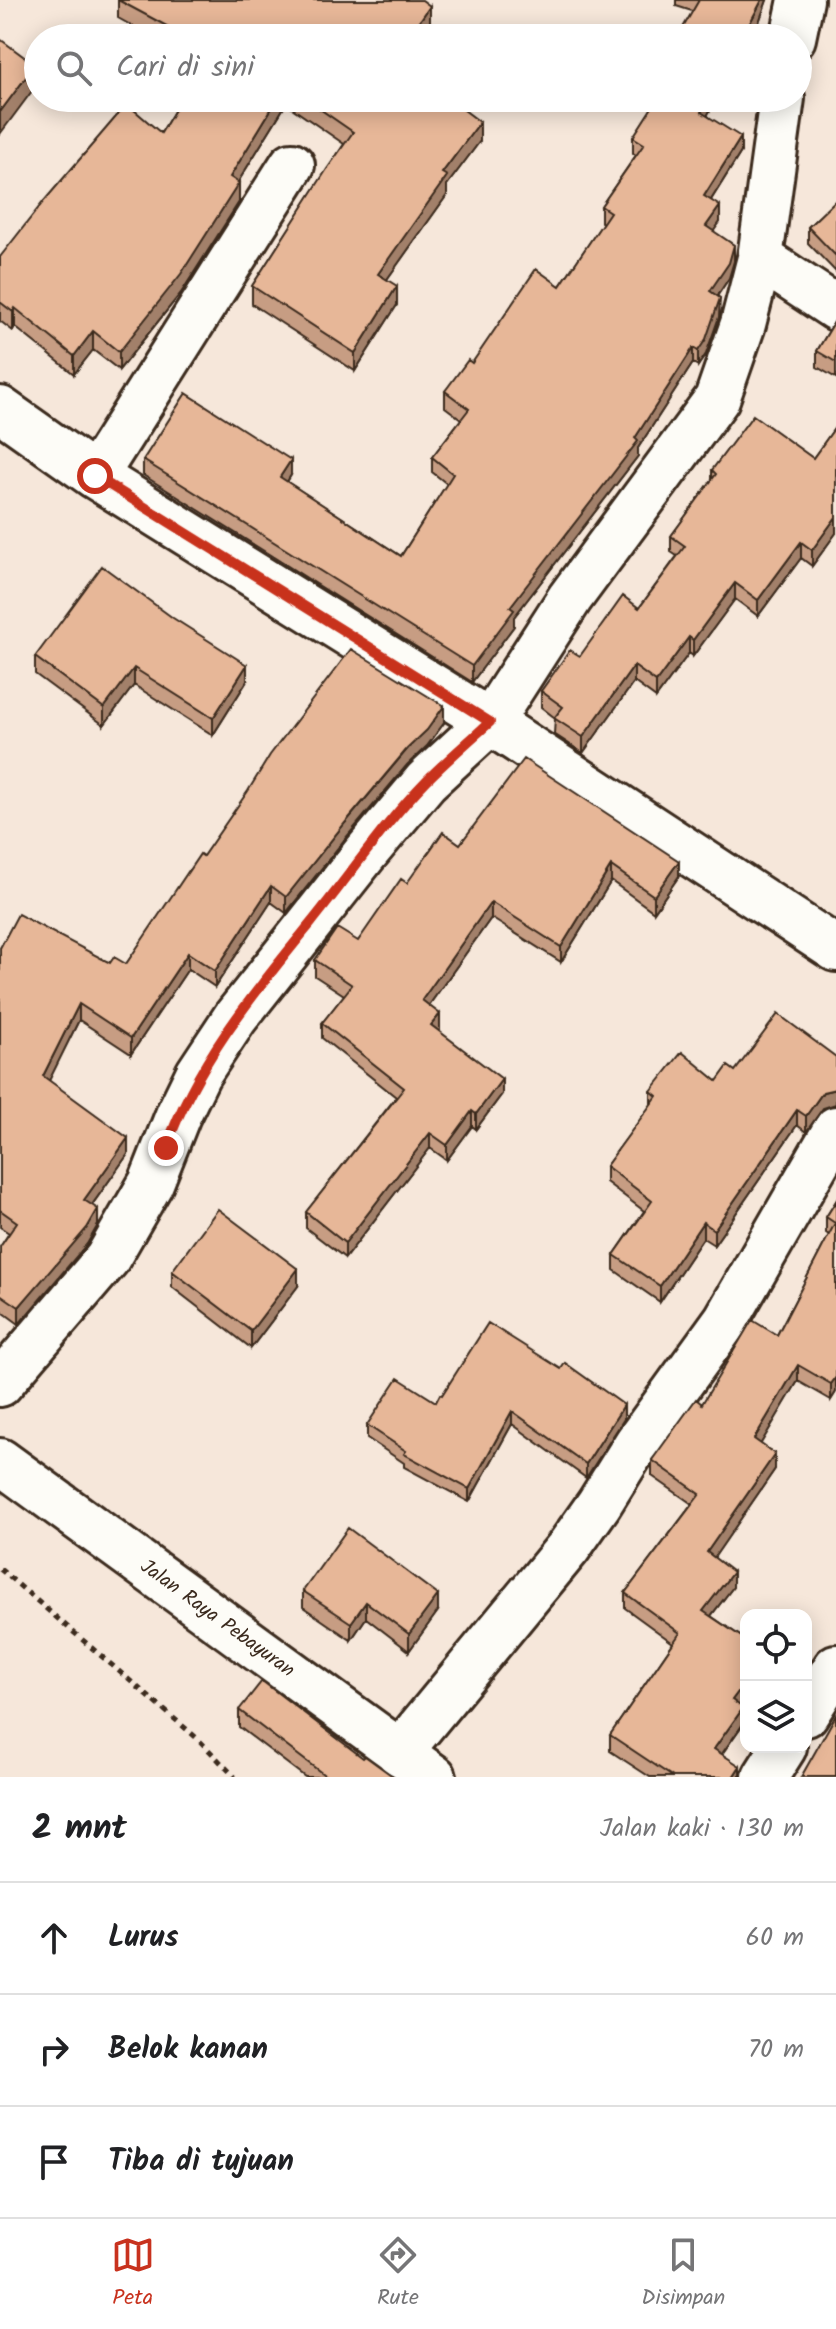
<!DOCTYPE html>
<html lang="id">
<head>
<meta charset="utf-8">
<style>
  :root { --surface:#fff; --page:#f6f6f6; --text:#202124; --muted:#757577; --line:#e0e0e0; --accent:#c8321e }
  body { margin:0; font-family:Kalam,sans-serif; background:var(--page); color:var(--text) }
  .controls { position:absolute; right:24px; bottom:24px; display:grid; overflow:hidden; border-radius:16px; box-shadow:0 4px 20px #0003 }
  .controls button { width:72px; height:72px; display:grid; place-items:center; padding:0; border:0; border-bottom:2px solid var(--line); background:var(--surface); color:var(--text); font:40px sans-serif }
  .stop { position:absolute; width:24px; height:24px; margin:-18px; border:6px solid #c8321e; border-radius:50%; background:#fff }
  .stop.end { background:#c8321e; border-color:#fff; box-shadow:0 2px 8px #0008 }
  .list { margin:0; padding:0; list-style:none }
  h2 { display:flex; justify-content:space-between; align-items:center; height:104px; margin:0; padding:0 32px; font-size:34px }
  h2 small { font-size:26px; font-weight:400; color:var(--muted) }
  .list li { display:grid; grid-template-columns:52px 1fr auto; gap:24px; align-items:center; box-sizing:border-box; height:112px; padding:0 32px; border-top:2px solid var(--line) }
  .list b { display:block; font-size:30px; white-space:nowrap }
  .list em { font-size:26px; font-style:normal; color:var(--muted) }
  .icon { flex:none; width:44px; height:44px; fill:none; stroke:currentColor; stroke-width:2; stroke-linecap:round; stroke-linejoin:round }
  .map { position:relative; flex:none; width:836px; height:1777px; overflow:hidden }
  .search { position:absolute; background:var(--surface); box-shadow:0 4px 20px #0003; left:24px; right:24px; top:24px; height:88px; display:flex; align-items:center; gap:20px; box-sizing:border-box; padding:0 28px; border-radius:44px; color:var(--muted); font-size:30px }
  .sheet { height:440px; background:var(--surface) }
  nav { display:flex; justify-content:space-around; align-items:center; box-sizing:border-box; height:112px; border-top:2px solid var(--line); background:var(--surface); font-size:22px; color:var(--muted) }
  nav a { display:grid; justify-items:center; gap:4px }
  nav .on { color:var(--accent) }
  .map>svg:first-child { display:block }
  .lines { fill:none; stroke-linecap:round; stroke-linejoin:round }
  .minor-casing { stroke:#3b2a1e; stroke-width:50 }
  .secondary-casing { stroke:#3b2a1e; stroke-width:50 }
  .path { stroke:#3b2a1e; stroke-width:5; stroke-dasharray:6 6; stroke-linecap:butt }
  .minor { stroke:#fdfcf7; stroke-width:44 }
  .secondary { stroke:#fdfcf7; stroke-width:44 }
  .wall { fill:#c79d83; stroke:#3b2a1e; stroke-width:2 }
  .shaded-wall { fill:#a2806a; stroke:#3b2a1e; stroke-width:2 }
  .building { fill:#e7b798; stroke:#3b2a1e; stroke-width:2 }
  .route { stroke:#c8321e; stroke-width:10 }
  .labels { text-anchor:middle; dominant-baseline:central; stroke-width:6; stroke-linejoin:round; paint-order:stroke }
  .street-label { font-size:20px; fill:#3b2a1e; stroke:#fdfcf7 }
</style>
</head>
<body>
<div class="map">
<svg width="836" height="1777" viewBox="0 0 836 1777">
  <rect width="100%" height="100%" fill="#f6e7da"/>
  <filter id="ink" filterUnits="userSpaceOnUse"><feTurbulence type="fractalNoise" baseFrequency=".0125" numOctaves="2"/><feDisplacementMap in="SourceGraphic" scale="16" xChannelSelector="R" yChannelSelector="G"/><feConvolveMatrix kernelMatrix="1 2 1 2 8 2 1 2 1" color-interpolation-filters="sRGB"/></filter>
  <g filter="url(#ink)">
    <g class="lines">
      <!-- minor casing -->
      <g class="minor-casing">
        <path id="minor" d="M793,38L801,0
          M760,258L836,308
          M0,409L95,476L490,722L836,949
          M95,476L292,165
          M0,1384L107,1259L151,1183L178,1115L198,1074L235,1018L364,855L426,781L490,722L570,598L717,399L743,324L760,258L782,98
          M806,1714L836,1667
          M399,1753L568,1548L599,1504L637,1443L726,1320L836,1129
          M765,1777L784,1747"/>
      </g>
      <!-- secondary casing -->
      <g class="secondary-casing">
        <path id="secondary" d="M0,1461L434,1777"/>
      </g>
      <!-- path -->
      <path class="path" d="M0,1569L198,1739L235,1777"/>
      <!-- minor -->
      <use href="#minor" class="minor"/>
      <!-- secondary -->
      <use href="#secondary" class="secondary"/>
    </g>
    <!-- wall -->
    <path class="wall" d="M118,0L430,24L421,38H154L118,18Z
      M676,0H767L759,22L692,11L676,6Z
      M182,98H448L480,141L447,185V195L387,279L397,305L355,371L252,304V286L344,144L286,104L238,182L239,202L181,293L119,370L93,350L74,374L15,327L13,331L0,321V257L161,133Z
      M708,116L741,152L711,200L720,222L713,231L734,261L729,278L717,296L720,313L706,354L698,366L693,363L638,448V456L514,617V626L472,682L143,475V460L291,475L287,482L401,556L447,484L432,472V457L461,419L445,407V391L472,363L560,286L603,223L601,222V206L636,155L633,153V137Z
      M836,200V272L808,243V227Z
      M836,319V378L817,367V351Z
      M836,426V533L812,566L801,558L758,616L735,599L693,656L689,653L656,698L634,682L583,753L554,734L555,718L541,707V691L580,656L639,608L677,556L671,552V536L712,480V470L813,458Z
      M35,657L247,681L213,735L134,685L104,725L35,674Z
      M444,723L427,746L407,765L345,839L286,913L271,902L215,987L188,969L131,1054L79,1020L48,1081L128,1154L92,1205L98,1225L87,1244L19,1324L0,1310V1247L9,1233L0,1227V948L126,964L203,856Z
      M460,844L679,876L654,912L611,881L561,962L491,918L429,1005L440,1030L439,1031L502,1094L476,1129L472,1126L447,1160L430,1148L345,1258L306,1228V1212L396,1097L322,1038V1023L344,995L315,976V960L358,941L407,883Z
      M836,1057V1104L823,1108L806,1132L797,1125L714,1245L703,1238L660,1302L614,1270V1255L644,1211L606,1182V1166L651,1105V1091L717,1081L735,1071Z
      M836,1201V1392L831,1400L798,1381L760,1443L775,1469L714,1557L733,1587L711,1616L746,1640V1697L740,1706L743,1724L722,1754L740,1777H650L610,1751V1735L673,1643L625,1608V1593L692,1504L652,1476V1460L702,1404L777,1335L829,1235L826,1233V1217Z
      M172,1271L298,1286L251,1348L172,1287Z
      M442,1395L624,1419L586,1478L512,1424L469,1502L404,1467V1463L367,1438V1425L436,1402Z
      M303,1591L438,1611L409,1651L366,1618L351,1640L303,1607Z
      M239,1710L363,1758L394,1777H305L239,1727Z"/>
    <!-- shaded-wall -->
    <path class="shaded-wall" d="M762,0H767L759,22L751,38H742Z
      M430,6V24L421,38H408Z
      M35,65V87L0,134V112Z
      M278,98H286V104L230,195V177Z
      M709,98H717L701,127V112Z
      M480,122V141L447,185V195L378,292V274L442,173Z
      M741,137V152L704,211V196Z
      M239,183V202L181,293L119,370V352Z
      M720,206V222L706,242V226Z
      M734,245V261L729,278L710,307V291Z
      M397,286V305L355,371V353Z
      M720,298L719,317L706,354L698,366V351Z
      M15,308V327L13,331V312Z
      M93,331V350L74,374V356Z
      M693,348V363L638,448V456L514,617V626L472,682V666L510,607L635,438Z
      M291,460V475L280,493V477Z
      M836,517V533L812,566V550Z
      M801,542V558L758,616V600Z
      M735,583V599L693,656V640Z
      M689,637V653L656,698V682Z
      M247,665V681L213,735V718Z
      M634,666V682L583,753V737Z
      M134,668V685L104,725V708Z
      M444,706V723L427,746L407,765L345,839L286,913V897L345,823Z
      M679,861V876L654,912V896Z
      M611,866V881L561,962V947Z
      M271,886V902L215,987V971Z
      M491,902V918L422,1015V1000Z
      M188,953V969L131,1054V1038Z
      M79,1004V1020L43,1093V1076Z
      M440,1014V1030L431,1040V1025Z
      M502,1079V1094L476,1129V1114Z
      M836,1089V1104L823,1108L806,1132V1116L823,1092Z
      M797,1110V1125L714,1245V1230Z
      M472,1111V1126L447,1160V1145Z
      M430,1133V1148L345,1258V1243Z
      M128,1138V1154L84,1216V1200Z
      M98,1209V1225L87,1244L19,1324V1307Z
      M703,1222V1238L660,1302V1286Z
      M298,1269V1286L251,1348V1331Z
      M798,1365V1381L754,1455V1439Z
      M836,1377V1392L831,1400V1384Z
      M624,1405V1419L586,1478V1464Z
      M512,1411V1424L469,1502V1489Z
      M775,1454V1469L707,1568V1552Z
      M733,1572V1587L703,1626V1611Z
      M438,1595V1611L409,1651V1634Z
      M366,1602V1618L351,1640V1623Z
      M746,1681V1697L732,1716V1700Z
      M743,1708V1724L714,1765V1749Z
      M740,1766V1777H733Z"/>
    <!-- building -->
    <path class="building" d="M118,0H422L430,6L408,38H189Z
      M699,0H762L742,38H677Z
      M0,39L35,65L0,112Z
      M182,98H278L230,177L239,183L181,274L119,352L93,331L74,356L15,308L13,312L0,302V257L44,201L127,104L161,133Z
      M304,98H448L480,122L442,173L447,176L378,274L397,286L355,353L252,286L327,169L353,132Z
      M658,98H709L701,112L741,137L704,196L720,206L706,226L734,245L729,263L710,291L720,298L719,301L706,339L698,351L693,348L635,438L638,441L510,607L514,610L472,666L143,460L186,393L291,460L280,477L401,556L453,474L432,457L469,409L445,391L468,360L472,363L536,269L560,286L610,212L601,206L644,144L633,137Z
      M836,200V256L808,227Z
      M836,319V362L817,351Z
      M753,415L813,458L836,426V517L812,550L801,542L758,600L735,583L693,640L689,637L656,682L634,666L583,737L554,718L563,707L541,691L570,650L580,656L623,596L639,608L685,546L671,536L716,474L712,470Z
      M102,566L173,618L247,665L213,718L134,668L104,708L35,657Z
      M351,649L444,706L427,730L407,749L345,823L286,897L271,886L215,971L188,953L131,1038L79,1004L43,1076L128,1138L84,1200L98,1209L87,1228L19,1307L0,1294V1247L17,1222L0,1210V948L18,914L110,963L114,957L126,964L200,854L203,856L248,791L270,755Z
      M524,759L679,861L654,896L611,866L561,947L491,902L422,1000L440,1014L431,1025L502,1079L476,1114L472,1111L447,1145L430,1133L345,1243L306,1212L404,1088L322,1023L352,985L315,960L337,928L358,941L401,879L407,883L443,832L460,844Z
      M778,1014L836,1057V1089L823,1092L806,1116L797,1110L714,1230L703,1222L660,1286L614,1255L652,1201L606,1166L657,1096L651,1091L682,1052L717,1081L728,1066L735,1071Z
      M836,1201V1377L831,1384L798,1365L754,1439L775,1454L707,1552L733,1572L703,1611L746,1640V1681L732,1700L743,1708L714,1749L740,1766L733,1777H673L610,1735L680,1633L625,1593L700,1494L652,1460L696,1399L702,1404L752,1320L777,1335L835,1223L826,1217Z
      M218,1209L298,1269L251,1331L172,1271Z
      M488,1323L561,1369L565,1363L624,1405L586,1464L512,1411L469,1489L404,1454L406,1451L367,1425L398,1378L436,1402L440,1394L442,1395Z
      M348,1528L438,1595L409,1634L366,1602L351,1623L303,1591Z
      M262,1681L363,1758L365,1756L394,1777H327L239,1710Z
      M836,1715V1777H801Z"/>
  </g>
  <g class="lines" filter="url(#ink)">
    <!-- route -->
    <path class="route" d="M95,476L490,722C469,741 447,760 427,780C384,824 350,875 311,923C254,993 197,1061 166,1148"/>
  </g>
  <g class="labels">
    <!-- street labels -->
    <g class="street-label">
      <text transform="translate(217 1619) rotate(36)">Jalan Raya Pebayuran</text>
    </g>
  </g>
</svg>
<div class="controls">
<button><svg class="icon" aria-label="locate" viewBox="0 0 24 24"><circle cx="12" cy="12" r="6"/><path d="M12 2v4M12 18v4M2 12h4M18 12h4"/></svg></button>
<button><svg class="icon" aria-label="layers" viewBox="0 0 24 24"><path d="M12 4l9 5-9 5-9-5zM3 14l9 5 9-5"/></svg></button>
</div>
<div class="stop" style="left:95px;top:476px"></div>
<div class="stop end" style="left:166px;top:1148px"></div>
<div class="search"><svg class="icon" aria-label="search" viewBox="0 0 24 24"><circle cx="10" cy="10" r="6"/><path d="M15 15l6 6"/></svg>Cari di sini</div>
</div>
<section class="sheet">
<h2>2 mnt<small>Jalan kaki · 130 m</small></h2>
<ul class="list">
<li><svg class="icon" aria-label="ahead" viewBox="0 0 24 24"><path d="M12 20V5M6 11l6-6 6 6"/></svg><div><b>Lurus</b></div><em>60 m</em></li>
<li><svg class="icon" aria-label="right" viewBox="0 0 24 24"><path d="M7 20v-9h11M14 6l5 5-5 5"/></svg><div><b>Belok kanan</b></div><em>70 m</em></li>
<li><svg class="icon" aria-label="arrive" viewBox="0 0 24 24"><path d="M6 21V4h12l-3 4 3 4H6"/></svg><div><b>Tiba di tujuan</b></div></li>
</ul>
</section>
<nav>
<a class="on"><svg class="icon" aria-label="map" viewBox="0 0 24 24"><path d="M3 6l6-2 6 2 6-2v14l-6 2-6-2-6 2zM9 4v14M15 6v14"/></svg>Peta</a>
<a><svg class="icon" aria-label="directions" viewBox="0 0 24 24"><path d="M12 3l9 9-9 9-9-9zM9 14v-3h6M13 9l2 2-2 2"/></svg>Rute</a>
<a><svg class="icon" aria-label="saved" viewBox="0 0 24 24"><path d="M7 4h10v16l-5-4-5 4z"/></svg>Disimpan</a>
</nav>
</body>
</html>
